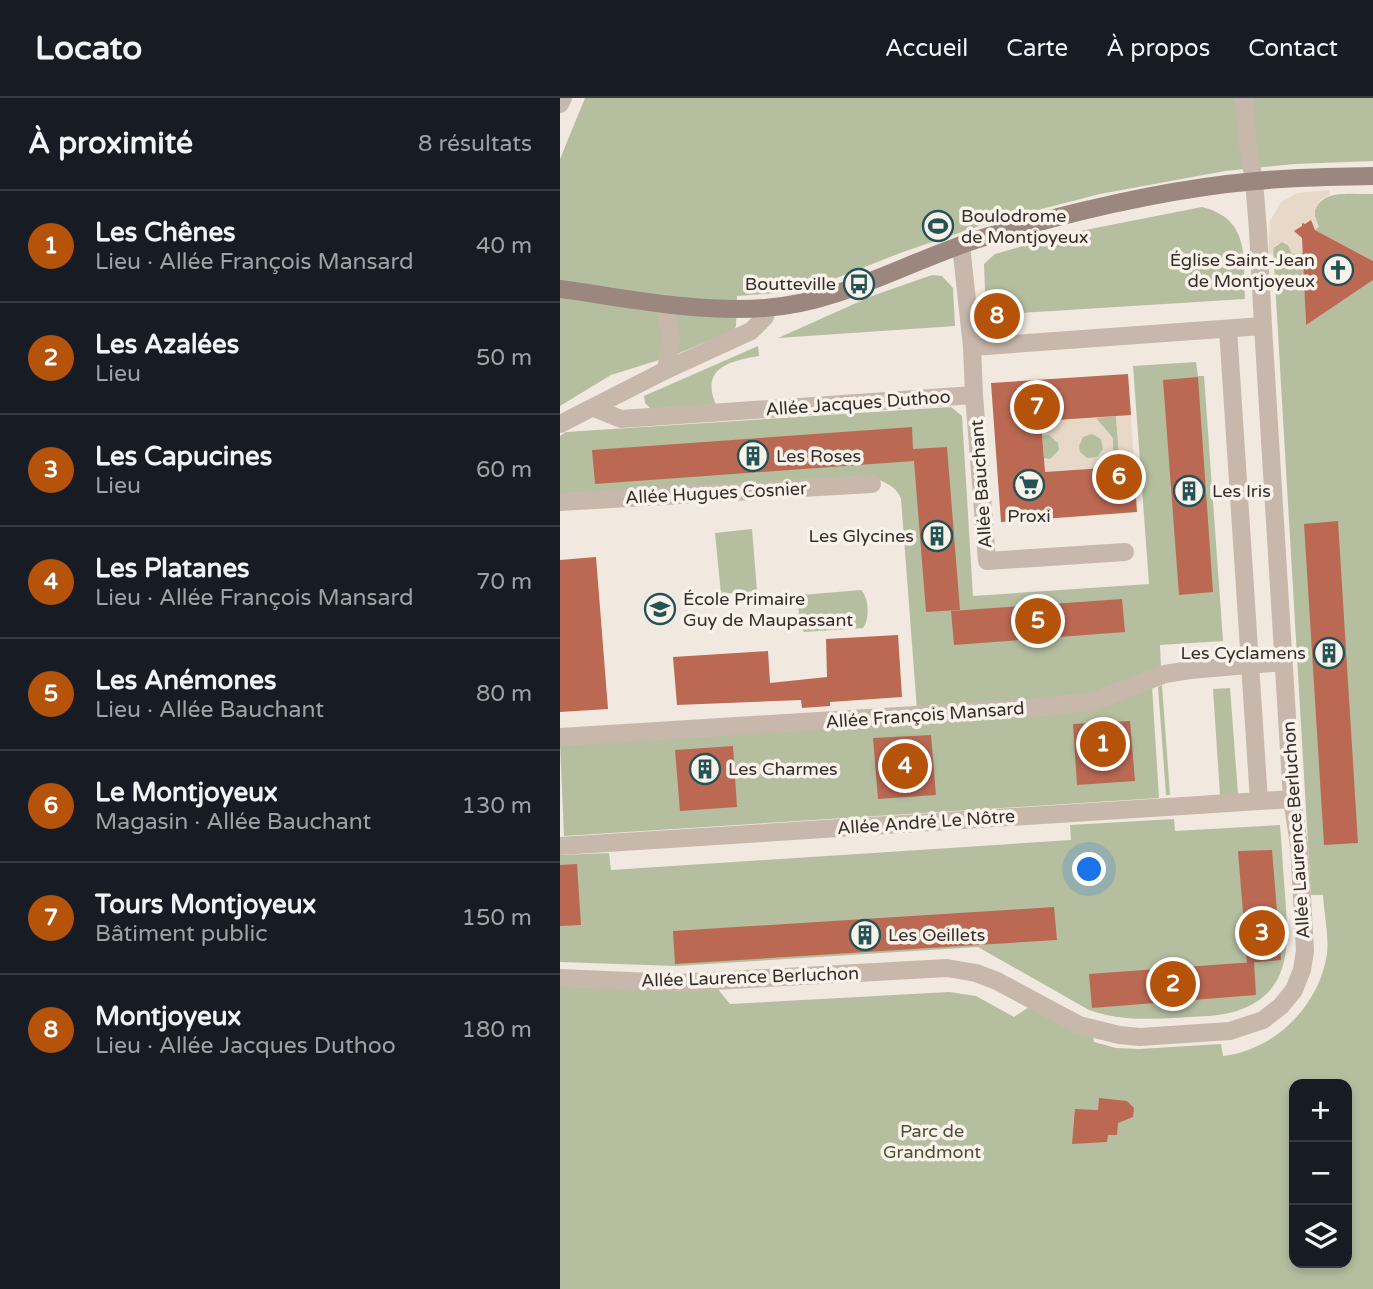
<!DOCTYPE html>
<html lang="fr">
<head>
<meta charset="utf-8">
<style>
  :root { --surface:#171b24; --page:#242831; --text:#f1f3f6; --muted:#9ea1a6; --line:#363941; --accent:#b45309 }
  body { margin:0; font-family:"Varela Round",sans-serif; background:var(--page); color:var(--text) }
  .controls { position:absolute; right:21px; bottom:21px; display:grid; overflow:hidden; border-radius:14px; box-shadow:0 4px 10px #0003 }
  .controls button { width:63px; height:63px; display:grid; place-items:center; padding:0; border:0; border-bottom:2px solid var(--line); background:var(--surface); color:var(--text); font:35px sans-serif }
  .you { position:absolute; left:530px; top:772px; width:24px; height:24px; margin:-18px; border:5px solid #fff; border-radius:50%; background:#1a73e8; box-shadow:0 0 0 10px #1a73e833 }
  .badge { display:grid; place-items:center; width:46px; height:46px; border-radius:50%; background:var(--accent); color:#fff; font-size:23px; font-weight:700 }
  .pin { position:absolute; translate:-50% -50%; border:4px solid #fff; box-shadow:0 2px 7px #0006 }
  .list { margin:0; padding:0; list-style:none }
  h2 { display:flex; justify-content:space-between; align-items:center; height:91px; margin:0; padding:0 28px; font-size:30px }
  h2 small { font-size:23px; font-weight:400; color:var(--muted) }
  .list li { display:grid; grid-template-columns:46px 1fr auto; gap:21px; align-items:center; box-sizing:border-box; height:112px; padding:0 28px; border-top:2px solid var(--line) }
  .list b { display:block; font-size:26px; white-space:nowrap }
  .list p { margin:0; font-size:23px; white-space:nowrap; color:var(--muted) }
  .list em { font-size:23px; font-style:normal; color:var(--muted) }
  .icon { flex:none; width:38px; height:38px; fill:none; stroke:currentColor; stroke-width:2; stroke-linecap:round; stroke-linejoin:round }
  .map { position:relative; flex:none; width:813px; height:1191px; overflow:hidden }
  header { display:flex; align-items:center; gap:42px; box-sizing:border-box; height:98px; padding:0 35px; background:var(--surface); border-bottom:2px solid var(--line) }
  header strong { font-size:33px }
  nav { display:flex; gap:38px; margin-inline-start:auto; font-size:24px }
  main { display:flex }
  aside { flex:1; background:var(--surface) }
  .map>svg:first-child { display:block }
  .green { fill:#b5bfa0; fill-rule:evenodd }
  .plaza { fill:#e7d8c8; fill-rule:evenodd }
  .building { fill:#bb6953 }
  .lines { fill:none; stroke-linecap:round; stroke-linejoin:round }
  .street { stroke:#c8b8ac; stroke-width:18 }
  .secondary { stroke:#9c877e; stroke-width:18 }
  .labels { text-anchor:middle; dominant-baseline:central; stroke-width:7; stroke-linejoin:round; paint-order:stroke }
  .poi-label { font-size:18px; fill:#372e2a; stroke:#f9f2eb; text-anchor:start }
  .street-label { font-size:18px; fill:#372e2a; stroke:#f9f2eb }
  .park-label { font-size:18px; fill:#475330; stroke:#f9f2eb }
</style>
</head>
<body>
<header>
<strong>Locato</strong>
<nav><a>Accueil</a><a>Carte</a><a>À propos</a><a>Contact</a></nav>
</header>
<main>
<aside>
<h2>À proximité<small>8 résultats</small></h2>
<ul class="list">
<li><span class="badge">1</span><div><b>Les Chênes</b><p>Lieu · Allée François Mansard</p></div><em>40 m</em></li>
<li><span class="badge">2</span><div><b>Les Azalées</b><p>Lieu</p></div><em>50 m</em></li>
<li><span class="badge">3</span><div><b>Les Capucines</b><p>Lieu</p></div><em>60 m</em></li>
<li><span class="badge">4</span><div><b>Les Platanes</b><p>Lieu · Allée François Mansard</p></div><em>70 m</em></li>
<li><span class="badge">5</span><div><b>Les Anémones</b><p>Lieu · Allée Bauchant</p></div><em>80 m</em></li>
<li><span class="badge">6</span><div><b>Le Montjoyeux</b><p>Magasin · Allée Bauchant</p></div><em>130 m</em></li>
<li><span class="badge">7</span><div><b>Tours Montjoyeux</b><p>Bâtiment public</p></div><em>150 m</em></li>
<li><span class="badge">8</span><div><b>Montjoyeux</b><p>Lieu · Allée Jacques Duthoo</p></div><em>180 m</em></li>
</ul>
</aside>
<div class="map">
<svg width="813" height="1191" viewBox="0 0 813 1191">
  <rect width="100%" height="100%" fill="#f1e8df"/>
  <!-- green -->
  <path class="green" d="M25,0H813V63L734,66L665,73L540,96L434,123L343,154L261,186L218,195L177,198L176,228L174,232L115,257L51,277L0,308V61Z
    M813,96V163L755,132L758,129L754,115C761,90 792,97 813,96Z
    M642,109C691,121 683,161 685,201L426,217L424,166L435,156L510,135Z
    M722,144L743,155L746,226L813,182V1191H0V887L157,890L170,906L389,894L416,898L454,919L472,907L533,936L534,944L556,950L579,951L661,946L663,958C715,952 759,908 767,856C769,837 764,815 763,797H751L713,150ZM734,986H787V1165H734Z
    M372,177L382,178L393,190L395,228L218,240L312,198Z
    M198,248L199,258C168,263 139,271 157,309L93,313L85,305L84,298Z
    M636,264L638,278H644L663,543L600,547L601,570L535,596L357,612L341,401C338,391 329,386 319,382L0,399V338L6,334L391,309L402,318L413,498L589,486L573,268Z
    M556,318L560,369L485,374L481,323Z
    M192,431L197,493L161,496L155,435Z
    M301,492C309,500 310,521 303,530L244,534C238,525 237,506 241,497Z
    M602,587L610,697H606L598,589Z
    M592,588L599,700L4,738L0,645L217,632Z
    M670,590L678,696L660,697L653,591Z
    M614,721L615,733L720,727C722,750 723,773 725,796C728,841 734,891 682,911C666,918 647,918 629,919C594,921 563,924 529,912L418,849L116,868L0,864V757L49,755L51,772L511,742L510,727Z"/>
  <!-- plaza -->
  <path class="plaza" d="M769,92L770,97L760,102L755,111V119L759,129L755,132L751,123L734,133L742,140L743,155L732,156L728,147L722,144L714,148L713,155L708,157L710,123L721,104L737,95Z
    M570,307L575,376L438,385L437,368L478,365L475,313ZM556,318L559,354L558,355L553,352V340L536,320ZM532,336L541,341L543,351L537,359L527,360L520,354L519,348L523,339ZM489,337L498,345L499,352L490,361L484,360L482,338Z"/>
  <!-- building -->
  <path class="building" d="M751,122L755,132L813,163V182L746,227L742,140L734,133L742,128V125L745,126Z
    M568,276L571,317L481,323L485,374L574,368L577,414L441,424L431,285Z
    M638,279L653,494L619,497L603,282Z
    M352,329L353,351L387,349L400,512L366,514L354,363L35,386L32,352Z
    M778,423L798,745L764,747L744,426Z
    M36,459L48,611L0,614V462Z
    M562,501L565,534L394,547L391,513Z
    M338,537L342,599L270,604V608L242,610L241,602L117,607L113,559L208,553L210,585L267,579L266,541Z
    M570,623L575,683L517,687L513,626Z
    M371,637L376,697L318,701L313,640Z
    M173,648L177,709L120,713L115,652Z
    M712,752L721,862L687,865L678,753Z
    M17,766L21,827L0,828V767Z
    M494,809L497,842L115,866L113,833Z
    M694,864L696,897L532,910L529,876Z
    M539,1000L567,1003L574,1010L573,1019L558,1025L557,1037H548L547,1044L512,1046L515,1011L538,1012Z"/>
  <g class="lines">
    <!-- street -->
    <path class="street" d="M0,6L3,0
      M105,205L111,240L106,272
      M668,231L699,703
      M412,249L703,228L698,132L694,83L687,41L684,0
      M414,297L427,463L565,454
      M34,310L61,321L414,297L412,249L401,147
      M0,326L106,272L191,233L205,219L207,210
      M0,404L312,386
      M0,639L497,608L534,603L605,576L630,572L724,564
      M0,748L732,701
      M0,880L116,885L387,870L416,875L437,883L519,927L559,937L580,939L670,933L703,922L721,908L734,892L742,872L745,853L739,747L732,701L703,228"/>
    <!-- secondary -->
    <path class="secondary" d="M0,191C67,200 137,215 205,210C281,205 350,162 422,140C510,114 604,91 696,83C735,79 774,79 813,78"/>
  </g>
  <!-- icons -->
  <defs>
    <g id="stadium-ring" transform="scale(1.575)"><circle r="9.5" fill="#f9f2eb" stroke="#235355" stroke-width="1.5"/><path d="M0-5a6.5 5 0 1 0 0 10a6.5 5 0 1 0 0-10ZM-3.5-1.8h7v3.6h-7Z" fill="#235355"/></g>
    <g id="church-ring" transform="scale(1.575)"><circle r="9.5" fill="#f9f2eb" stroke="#235355" stroke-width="1.5"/><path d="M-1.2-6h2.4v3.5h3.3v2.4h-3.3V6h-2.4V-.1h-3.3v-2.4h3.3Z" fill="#235355"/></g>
    <g id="bus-ring" transform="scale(1.575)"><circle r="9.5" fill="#f9f2eb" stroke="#235355" stroke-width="1.5"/><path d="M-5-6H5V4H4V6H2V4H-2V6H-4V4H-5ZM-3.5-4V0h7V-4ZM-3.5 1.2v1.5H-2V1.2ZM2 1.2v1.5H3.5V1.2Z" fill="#235355"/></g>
    <g id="building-ring" transform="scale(1.575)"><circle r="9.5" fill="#f9f2eb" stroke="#235355" stroke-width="1.5"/><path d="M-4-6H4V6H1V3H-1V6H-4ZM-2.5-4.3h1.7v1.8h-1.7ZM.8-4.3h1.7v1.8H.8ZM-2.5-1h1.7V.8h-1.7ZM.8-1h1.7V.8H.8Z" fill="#235355"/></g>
    <g id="supermarket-ring" transform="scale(1.575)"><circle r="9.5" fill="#f9f2eb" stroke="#235355" stroke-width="1.5"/><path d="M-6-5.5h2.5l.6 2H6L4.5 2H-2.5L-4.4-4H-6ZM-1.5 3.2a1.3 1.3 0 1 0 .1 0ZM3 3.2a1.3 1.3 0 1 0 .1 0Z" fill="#235355"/></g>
    <g id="school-ring" transform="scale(1.575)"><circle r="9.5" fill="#f9f2eb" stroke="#235355" stroke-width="1.5"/><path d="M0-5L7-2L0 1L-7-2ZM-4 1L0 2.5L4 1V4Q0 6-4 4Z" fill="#235355"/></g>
  </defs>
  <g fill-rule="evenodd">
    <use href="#stadium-ring" x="378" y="128"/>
    <use href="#church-ring" x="778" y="172"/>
    <use href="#bus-ring" x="299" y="186"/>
    <use href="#building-ring" x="193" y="358"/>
    <use href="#supermarket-ring" x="469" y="387"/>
    <use href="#building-ring" x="629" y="393"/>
    <use href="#building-ring" x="377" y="438"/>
    <use href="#school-ring" x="100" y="511"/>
    <use href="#building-ring" x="769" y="555"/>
    <use href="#building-ring" x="145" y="671"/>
    <use href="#building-ring" x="305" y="837"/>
  </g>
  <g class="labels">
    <!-- poi labels -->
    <g class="poi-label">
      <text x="401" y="118">Boulodrome<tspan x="401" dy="21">de Montjoyeux</tspan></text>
      <text x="755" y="162" text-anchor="end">Église Saint-Jean<tspan x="755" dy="21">de Montjoyeux</tspan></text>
      <text x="276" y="186" text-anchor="end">Boutteville</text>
      <text x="216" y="358">Les Roses</text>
      <text x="652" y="393">Les Iris</text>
      <text x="469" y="418" text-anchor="middle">Proxi</text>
      <text x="354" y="438" text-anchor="end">Les Glycines</text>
      <text x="123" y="501">École Primaire<tspan x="123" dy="21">Guy de Maupassant</tspan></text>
      <text x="746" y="555" text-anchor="end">Les Cyclamens</text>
      <text x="168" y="671">Les Charmes</text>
      <text x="328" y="837">Les Oeillets</text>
    </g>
    <!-- street labels -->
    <g class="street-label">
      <text transform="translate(298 305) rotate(-4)">Allée Jacques Duthoo</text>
      <text transform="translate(421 386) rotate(-94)">Allée Bauchant</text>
      <text transform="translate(156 395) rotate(-3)">Allée Hugues Cosnier</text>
      <text transform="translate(365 617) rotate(-4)">Allée François Mansard</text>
      <text transform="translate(366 724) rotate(-4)">Allée André Le Nôtre</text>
      <text transform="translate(736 732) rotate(-94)">Allée Laurence Berluchon</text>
      <text transform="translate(190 879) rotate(-2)">Allée Laurence Berluchon</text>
    </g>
    <!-- park labels -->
    <g class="park-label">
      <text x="372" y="1033">Parc de<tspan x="372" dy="21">Grandmont</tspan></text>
    </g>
  </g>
</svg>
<div class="controls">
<button>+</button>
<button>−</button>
<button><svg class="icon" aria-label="layers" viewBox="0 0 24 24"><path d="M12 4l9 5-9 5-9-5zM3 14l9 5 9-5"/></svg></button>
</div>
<div class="you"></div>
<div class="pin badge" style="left:543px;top:646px">1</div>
<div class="pin badge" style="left:613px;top:886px">2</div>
<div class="pin badge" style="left:702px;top:835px">3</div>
<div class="pin badge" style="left:345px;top:668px">4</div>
<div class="pin badge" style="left:478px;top:523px">5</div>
<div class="pin badge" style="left:559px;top:379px">6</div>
<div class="pin badge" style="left:477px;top:309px">7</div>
<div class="pin badge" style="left:437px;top:218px">8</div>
</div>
</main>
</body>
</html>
